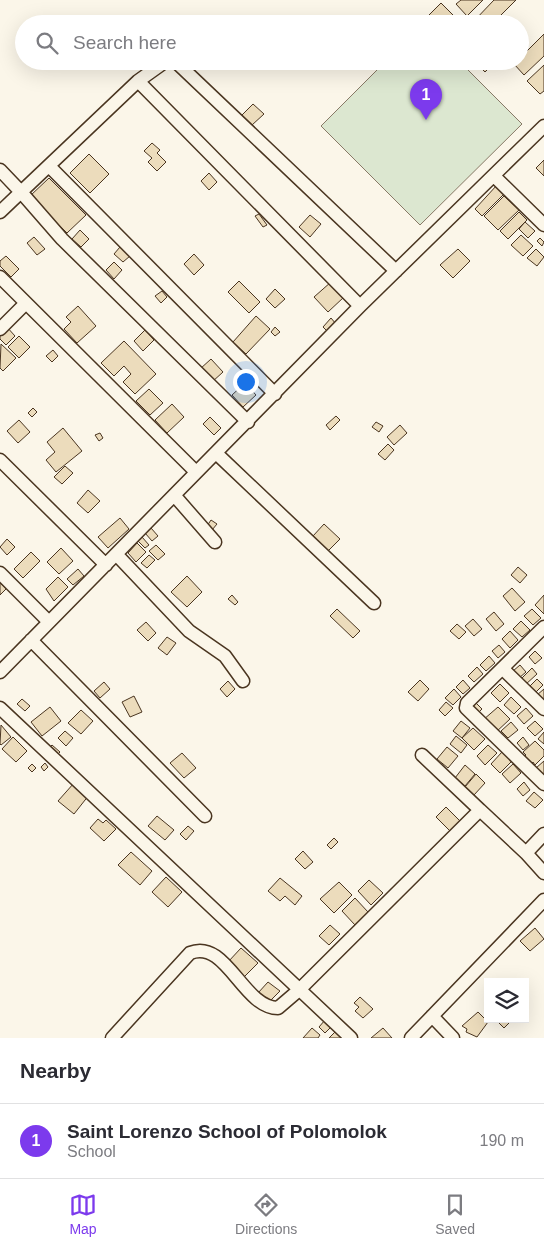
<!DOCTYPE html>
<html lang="en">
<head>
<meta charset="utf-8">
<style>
  :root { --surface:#fff; --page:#f7f7f7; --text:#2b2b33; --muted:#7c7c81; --line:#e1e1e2; --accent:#7c3aed }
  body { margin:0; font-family:Arial,sans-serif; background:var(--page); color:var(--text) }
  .controls { position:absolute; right:15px; bottom:15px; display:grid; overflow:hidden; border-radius:0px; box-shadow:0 5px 20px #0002 }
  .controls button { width:45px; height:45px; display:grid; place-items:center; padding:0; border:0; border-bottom:1px solid var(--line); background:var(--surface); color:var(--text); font:25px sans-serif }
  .you { position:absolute; left:245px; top:381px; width:18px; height:18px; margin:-12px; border:4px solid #fff; border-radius:50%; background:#1a73e8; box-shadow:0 0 0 8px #1a73e833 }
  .badge { display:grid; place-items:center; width:32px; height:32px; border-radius:50%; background:var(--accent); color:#fff; font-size:16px; font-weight:700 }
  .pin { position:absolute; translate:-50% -41px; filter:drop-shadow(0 1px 2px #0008) }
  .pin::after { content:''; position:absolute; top:26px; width:18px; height:15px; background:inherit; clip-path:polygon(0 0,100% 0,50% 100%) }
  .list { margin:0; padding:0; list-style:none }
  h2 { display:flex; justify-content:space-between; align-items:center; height:65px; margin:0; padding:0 20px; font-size:21px }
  h2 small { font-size:16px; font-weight:400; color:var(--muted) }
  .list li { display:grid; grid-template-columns:32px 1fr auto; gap:15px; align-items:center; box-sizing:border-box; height:75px; padding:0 20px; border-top:1px solid var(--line) }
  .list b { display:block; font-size:19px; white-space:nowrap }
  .list p { margin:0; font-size:16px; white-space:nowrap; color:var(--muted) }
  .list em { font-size:16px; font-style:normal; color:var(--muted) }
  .icon { flex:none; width:28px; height:28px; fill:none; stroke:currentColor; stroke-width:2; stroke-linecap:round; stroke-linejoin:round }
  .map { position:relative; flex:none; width:544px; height:1038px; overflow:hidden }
  .search { position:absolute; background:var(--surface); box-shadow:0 5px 20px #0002; left:15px; right:15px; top:15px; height:55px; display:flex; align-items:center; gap:12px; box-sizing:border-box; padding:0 18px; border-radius:28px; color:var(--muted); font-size:19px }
  .sheet { height:140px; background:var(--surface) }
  nav { display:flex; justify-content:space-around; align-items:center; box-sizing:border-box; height:70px; border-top:1px solid var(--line); background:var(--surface); font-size:14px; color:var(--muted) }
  nav a { display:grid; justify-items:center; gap:2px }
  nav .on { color:var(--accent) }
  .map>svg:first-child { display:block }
  .green { fill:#dce7d0; stroke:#887966 }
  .building { fill:#ecdcbc; stroke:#4a3520 }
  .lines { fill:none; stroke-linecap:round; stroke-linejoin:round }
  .minor-casing { stroke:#4a3520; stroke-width:15 }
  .minor { stroke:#fbf6e9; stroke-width:12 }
</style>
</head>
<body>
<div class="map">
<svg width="544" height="1038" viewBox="0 0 544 1038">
  <rect width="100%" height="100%" fill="#fbf6e9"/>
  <!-- green -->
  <path class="green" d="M386,61H459L522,124L420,225L321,126Z"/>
  <!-- building -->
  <path class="building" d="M461,0H483L467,16L456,4Z
    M494,0H516L492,24H475L473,22Z
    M441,3L462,24H432L426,18Z
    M544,34V56L524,75L514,64L520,61V58Z
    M197,61H214L207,69Z
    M474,61H496L485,72Z
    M544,65V91L540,94L527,81Z
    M253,104L264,114L252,125L242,115Z
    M152,143L160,150L157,153L166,162L157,171L148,162L152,158L144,151Z
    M89,154L109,174L90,193L70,173Z
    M544,160V176L536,168Z
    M209,173L217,182L209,190L201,181Z
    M49,178L86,215L67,233L30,196Z
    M497,185L505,193L482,216L475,209Z
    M504,196L519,210L498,230L484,216Z
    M519,212L527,220L508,239L500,231Z
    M259,214L267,225L263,227L255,216Z
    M310,215L321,224L310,237L299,227Z
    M525,222L535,231L528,238L519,229Z
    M80,230L89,239L81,247L72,239Z
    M521,235L533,246L523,256L511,245Z
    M34,237L45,249L37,255L27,243Z
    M540,238L544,242L542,246L537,241Z
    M120,247L130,256L123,262L114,254Z
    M458,249L470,261L453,278L440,265Z
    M536,249L544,257L537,266L527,258Z
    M194,254L204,265L194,275L184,264Z
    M6,256L19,269L11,277L0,266V261Z
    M114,262L122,270L114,279L106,270Z
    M239,281L260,302L249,313L228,292Z
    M331,282L344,297L328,312L314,297Z
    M275,289L285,299L275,308L266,299Z
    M162,291L167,297L161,303L155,296Z
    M78,306L96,326L77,343L64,329L71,322L66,317Z
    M256,316L270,329L246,354L233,342Z
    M331,318L336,324L328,332L323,327Z
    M6,326L15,336L6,345L0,339V332Z
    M275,327L280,332L275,336L271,332Z
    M145,330L154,340L143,351L134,341Z
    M19,336L30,347L19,358L8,347Z
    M124,341L156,374L135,394L123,382L131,374L124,366L114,376L101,363Z
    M1,344L16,358L3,371L0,368Z
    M53,350L58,356L52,362L46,356Z
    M211,359L223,372L212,382L200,369Z
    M245,383L256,395L243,407L232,395Z
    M149,389L163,403L150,415L136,401Z
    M172,404L184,417L167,433L155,420Z
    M33,408L37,412L32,417L28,413Z
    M336,416L340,420L330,430L326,425Z
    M210,417L221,428L214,435L203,424Z
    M19,420L30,432L18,443L7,431Z
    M376,422L383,426L379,432L372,427Z
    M400,425L407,433L394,445L387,437Z
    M63,428L82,451L56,472L46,460L55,452L47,442Z
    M100,433L103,438L99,441L95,435Z
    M388,444L394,450L385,460L378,454Z
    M65,466L73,473L62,484L54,477Z
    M88,490L100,501L88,513L77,503Z
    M120,518L129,529L108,548L98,537Z
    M211,520L217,524L212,530L207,526Z
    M324,524L340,539L328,551L313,536Z
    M151,528L158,536L152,541L145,533Z
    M142,537L149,545L145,548L138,541Z
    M7,539L15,547L7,555L0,547Z
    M137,543L146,552L136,562L128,553Z
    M156,545L165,554L158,560L149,551Z
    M61,548L73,561L59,574L47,562Z
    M31,552L40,561L23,578L14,569Z
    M149,555L155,560L147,568L141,563Z
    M518,567L527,575L520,583L511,575Z
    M78,569L84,576L73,585L67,579Z
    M187,576L202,592L187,607L171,592Z
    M58,577L68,587L54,601L46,589Z
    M0,583L6,589L0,595Z
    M512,588L525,602L515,611L503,596Z
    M232,595L238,602L235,605L228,599Z
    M544,595V614L535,605Z
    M337,609L360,631L353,638L330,616Z
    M532,609L541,618L533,625L524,616Z
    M494,612L504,624L496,631L486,619Z
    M473,619L482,629L474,636L465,626Z
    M521,621L530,630L522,637L513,629Z
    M146,622L156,633L148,641L137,630Z
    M457,624L466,632L459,639L450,631Z
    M510,631L518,640L510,648L502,639Z
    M167,637L176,643L167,655L158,648Z
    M499,645L505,652L498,658L492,651Z
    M535,651L542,658L535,664L529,657Z
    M489,656L495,663L486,671L480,665Z
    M520,665L526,672L519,678L513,671Z
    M477,667L483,674L474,682L468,676Z
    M532,668L537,674L525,685L520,680Z
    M537,679L543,685L535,693L529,687Z
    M420,680L429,689L418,701L408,692Z
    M463,680L470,688L463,694L456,687Z
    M228,681L235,689L227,697L220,689Z
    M104,682L110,689L100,698L94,691Z
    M500,684L509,693L500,702L491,693Z
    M454,689L461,697L453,705L445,698Z
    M544,689V703L537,695Z
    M134,696L142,712L130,717L122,702Z
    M511,697L521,707L514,714L504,705Z
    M22,699L30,706L25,711L17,704Z
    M446,702L453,708L445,716L439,710Z
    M476,703L482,709L477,714L471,709Z
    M50,707L61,721L42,736L31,722Z
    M498,707L510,719L495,733L483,720Z
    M526,708L533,716L524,724L517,716Z
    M81,710L93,721L81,734L68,723Z
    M461,721L470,728L462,738L453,731Z
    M535,721L543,729L535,736L527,728Z
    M511,722L518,730L508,738L501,731Z
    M1,725L11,737L1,745L0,744Z
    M473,728L485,739L474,750L462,738Z
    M65,731L73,738L66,746L58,738Z
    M544,732V744L538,739Z
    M456,736L467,745L461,753L450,744Z
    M13,737L27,751L16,762L2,749Z
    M523,737L529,745L523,750L517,743Z
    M535,741L544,750V756L535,765L533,762L530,765L523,758L526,755L523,752Z
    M52,745L60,752L56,756L48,749Z
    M488,745L497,753L485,765L477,756Z
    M447,747L458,756L448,768L437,759Z
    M502,752L512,761L500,773L491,764Z
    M182,753L196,768L184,778L170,763Z
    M544,761V776L536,768Z
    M45,763L48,767L44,771L41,767Z
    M32,764L36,768L32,772L28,768Z
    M513,764L521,773L510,783L502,774Z
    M465,765L475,774L465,786L455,778Z
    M476,774L485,783L474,795L465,787Z
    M524,782L530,790L523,796L517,789Z
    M74,783L89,795L74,814L58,801Z
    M534,792L543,800L535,808L526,801Z
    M446,807L460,821L450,831L436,817Z
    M157,816L174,830L165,840L148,826Z
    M98,819L103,823L106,820L116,829L104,841L90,828Z
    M188,826L194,831L186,840L180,834Z
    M334,838L338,842L331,849L327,845Z
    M303,851L313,862L305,869L295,859Z
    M131,852L152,871L140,885L118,865Z
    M166,877L182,892L168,907L152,892Z
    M280,878L302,896L295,905L285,896L280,901L268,891Z
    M369,880L383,893L371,905L358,891Z
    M339,882L352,895L334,913L320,899Z
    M355,898L368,912L355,925L342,911Z
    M330,925L340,934L329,945L319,936Z
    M535,928L544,939L530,951L520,941Z
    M241,948L258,963L244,977L228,962Z
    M268,982L280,991L268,1003L258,993Z
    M360,997L373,1009L363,1018L355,1011L359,1007L354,1003Z
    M478,1012L488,1022L477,1037L466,1032L467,1029L462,1026Z
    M495,1019H513L504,1028Z
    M325,1020L332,1026L325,1033L319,1027Z
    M312,1028L320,1035L318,1038H303Z
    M383,1028L392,1038H371Z
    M336,1031L343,1038H329Z"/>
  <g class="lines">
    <!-- minor casing -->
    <g class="minor-casing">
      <path id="minor" d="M175,61L396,271
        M138,81L166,61
        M49,166L275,394
        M0,170L21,192L0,212
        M494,176L544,225
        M0,277L196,472
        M0,329L26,303
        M248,422L62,239L21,192L138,81L360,306
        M216,453L374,603
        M0,460L106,565
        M174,495L215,542
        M116,554L189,631L225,656L243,681
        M0,573L49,622
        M544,627L467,703L466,708L544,784
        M31,640L205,816
        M503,669L544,709
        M0,672L360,306L544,126
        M0,708L351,1038
        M422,755L480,810
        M544,834L526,853L544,873
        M432,1016L453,1038
        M112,1038L190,953C226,938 243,1008 278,1008L299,990L480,810L526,853
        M411,1038L544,900"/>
    </g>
    <!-- minor -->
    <use href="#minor" class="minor"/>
  </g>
</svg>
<div class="controls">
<button><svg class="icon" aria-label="layers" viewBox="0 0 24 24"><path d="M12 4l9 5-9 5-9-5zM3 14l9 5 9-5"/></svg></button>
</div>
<div class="you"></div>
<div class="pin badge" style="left:426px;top:120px">1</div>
<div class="search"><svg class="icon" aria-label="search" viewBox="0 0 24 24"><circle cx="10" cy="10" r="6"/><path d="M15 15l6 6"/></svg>Search here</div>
</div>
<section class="sheet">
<h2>Nearby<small></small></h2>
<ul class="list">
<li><span class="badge">1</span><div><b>Saint Lorenzo School of Polomolok</b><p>School</p></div><em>190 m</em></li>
</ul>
</section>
<nav>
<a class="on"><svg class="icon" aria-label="map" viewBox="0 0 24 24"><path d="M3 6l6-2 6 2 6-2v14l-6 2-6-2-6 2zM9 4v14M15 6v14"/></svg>Map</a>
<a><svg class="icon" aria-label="directions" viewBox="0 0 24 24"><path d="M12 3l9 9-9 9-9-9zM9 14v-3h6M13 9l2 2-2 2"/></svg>Directions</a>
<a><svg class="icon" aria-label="saved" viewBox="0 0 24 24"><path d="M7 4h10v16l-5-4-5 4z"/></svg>Saved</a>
</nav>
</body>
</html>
